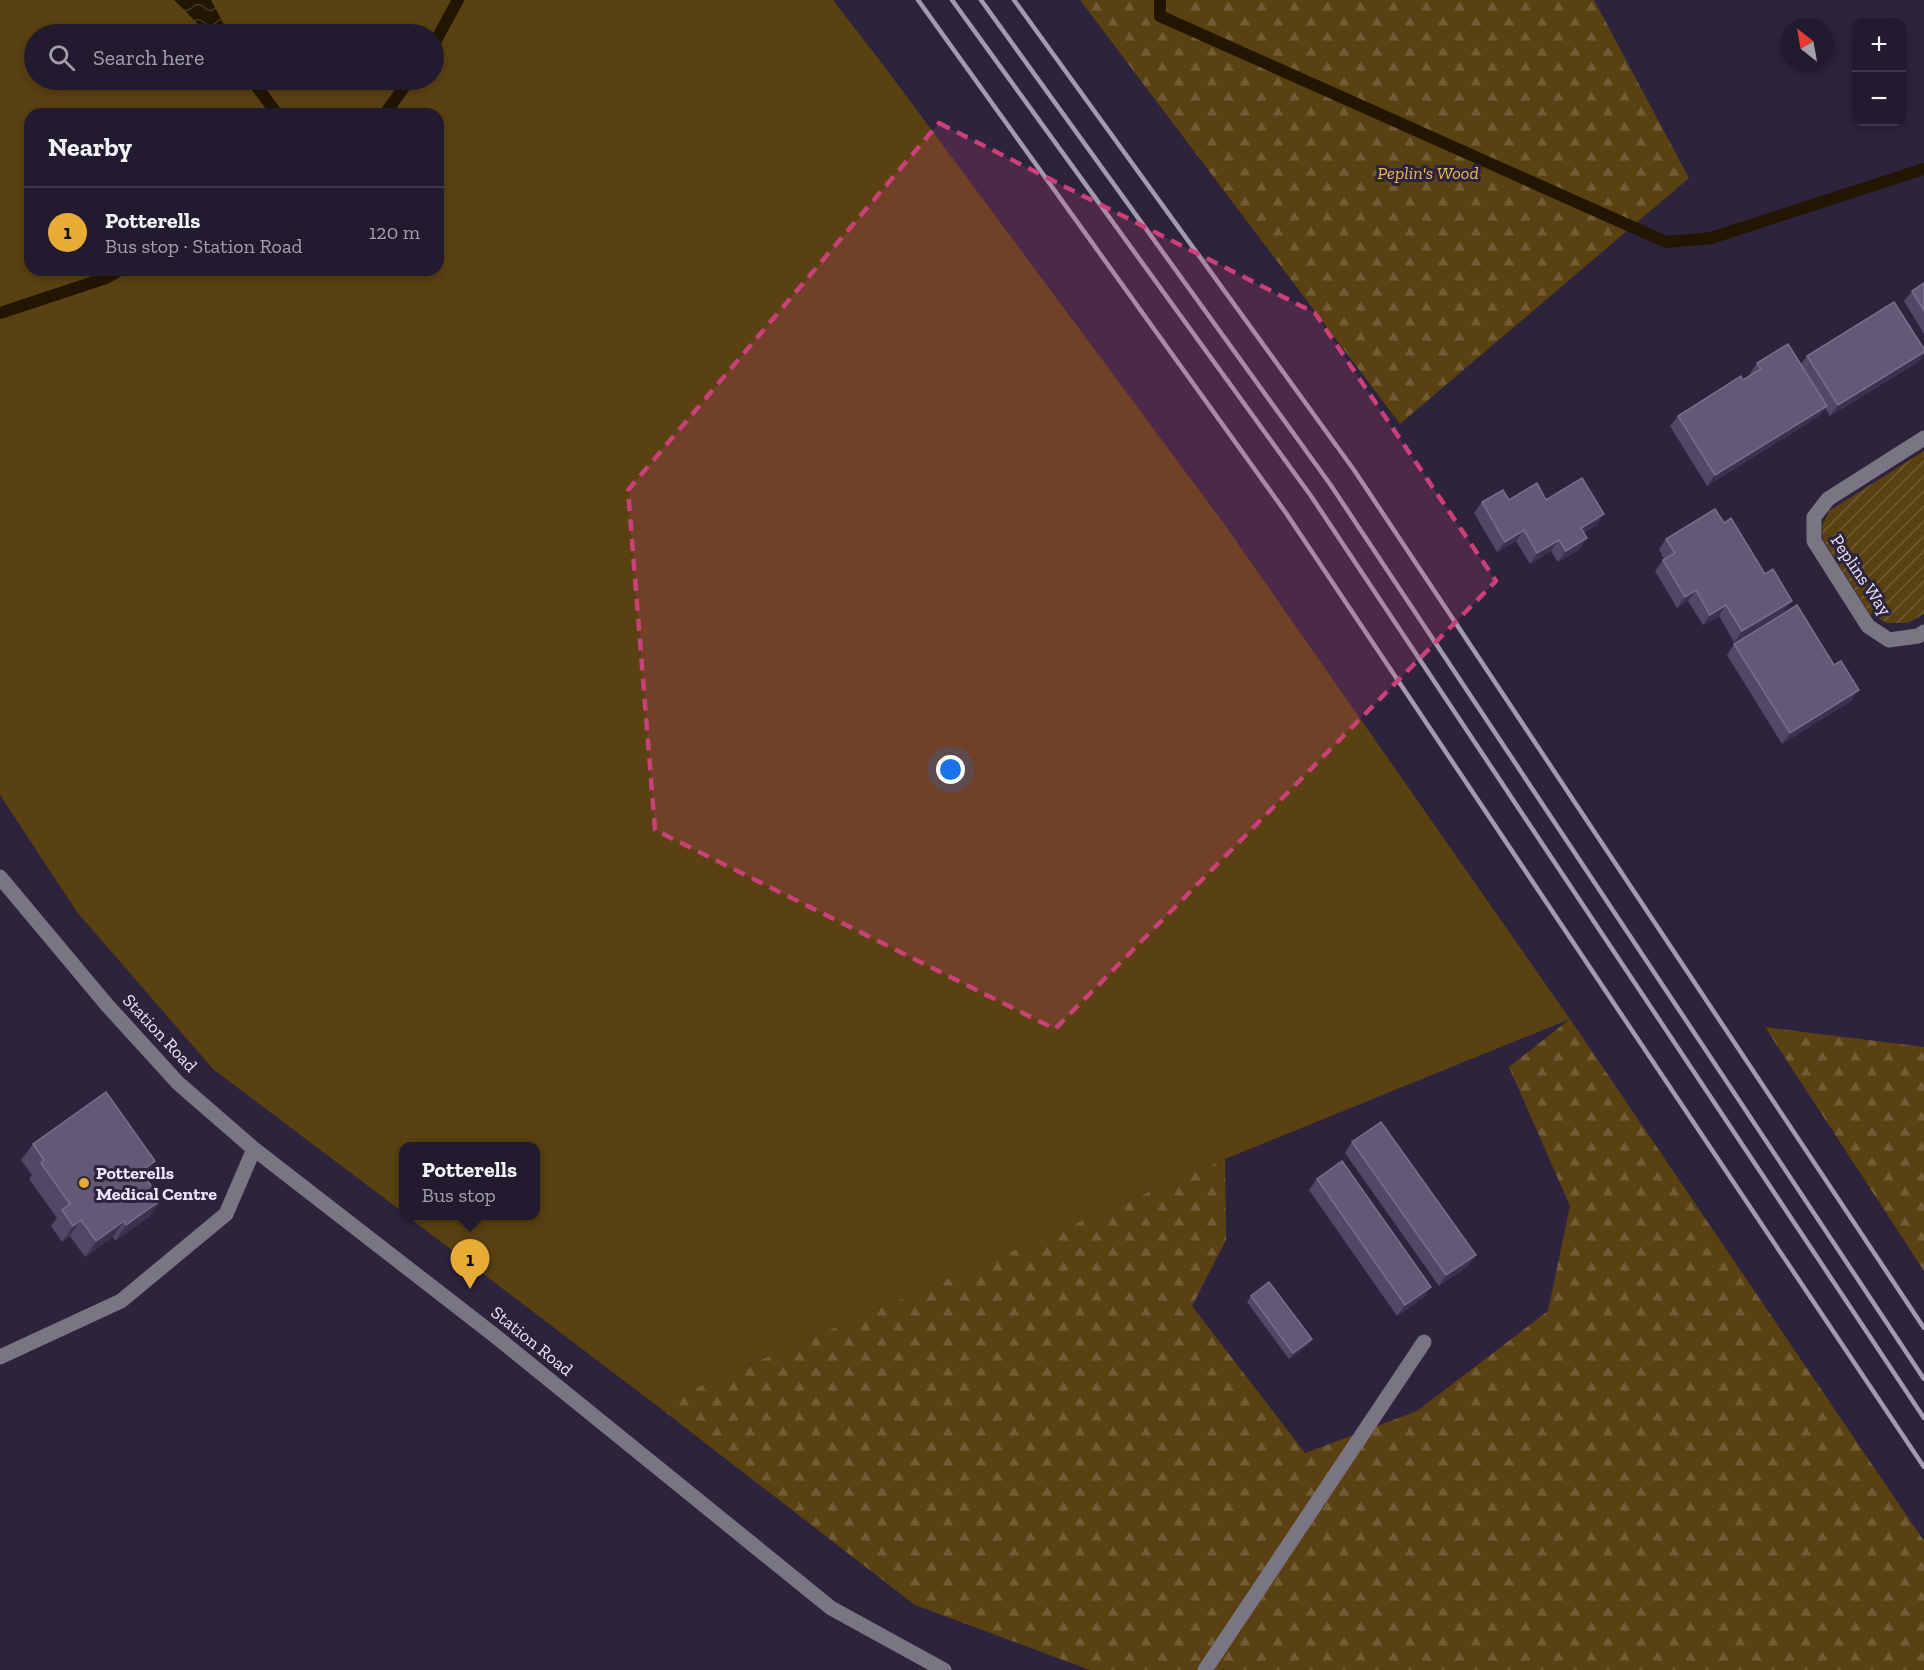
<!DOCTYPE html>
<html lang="en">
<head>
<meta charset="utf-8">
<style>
  :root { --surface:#221a2e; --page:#2e273a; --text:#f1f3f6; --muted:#a2a1aa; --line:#3f384a; --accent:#e7ac36 }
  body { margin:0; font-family:"Zilla Slab",serif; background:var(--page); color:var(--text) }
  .controls { position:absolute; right:18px; top:18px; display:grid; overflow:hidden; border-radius:12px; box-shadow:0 3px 9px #0003 }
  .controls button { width:54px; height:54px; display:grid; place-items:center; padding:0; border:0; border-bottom:2px solid var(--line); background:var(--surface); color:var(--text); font:30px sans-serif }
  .compass { position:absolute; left:1780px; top:18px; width:54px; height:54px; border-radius:50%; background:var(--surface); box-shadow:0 3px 9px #0003; rotate:329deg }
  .you { position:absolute; left:951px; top:770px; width:21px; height:21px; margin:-15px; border:4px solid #fff; border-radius:50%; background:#1a73e8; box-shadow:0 0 0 9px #1a73e833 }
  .badge { display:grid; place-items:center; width:39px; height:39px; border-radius:50%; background:var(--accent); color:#111; font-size:20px; font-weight:700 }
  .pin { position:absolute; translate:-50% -50px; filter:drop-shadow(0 2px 3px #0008) }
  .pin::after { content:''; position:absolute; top:32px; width:21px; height:18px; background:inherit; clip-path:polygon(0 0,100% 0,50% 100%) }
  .popup { position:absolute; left:399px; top:1142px; width:141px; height:78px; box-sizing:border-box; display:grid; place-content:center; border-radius:12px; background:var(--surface); filter:drop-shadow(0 2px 4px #0005); font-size:20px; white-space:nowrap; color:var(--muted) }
  .popup b { font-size:22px; color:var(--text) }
  .popup::after { content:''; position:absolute; left:50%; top:100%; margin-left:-12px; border:12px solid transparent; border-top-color:var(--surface) }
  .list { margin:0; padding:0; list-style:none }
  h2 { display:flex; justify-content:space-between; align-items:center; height:78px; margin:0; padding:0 24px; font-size:26px }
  h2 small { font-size:20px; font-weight:400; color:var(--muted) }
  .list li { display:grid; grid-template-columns:39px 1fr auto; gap:18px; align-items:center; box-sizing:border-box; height:90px; padding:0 24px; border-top:2px solid var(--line) }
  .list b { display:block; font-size:22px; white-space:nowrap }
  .list p { margin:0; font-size:20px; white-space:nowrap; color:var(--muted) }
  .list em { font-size:20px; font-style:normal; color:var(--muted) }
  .icon { flex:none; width:33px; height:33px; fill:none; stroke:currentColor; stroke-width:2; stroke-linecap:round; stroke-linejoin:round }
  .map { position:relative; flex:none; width:1924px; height:1670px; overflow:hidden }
  .search { position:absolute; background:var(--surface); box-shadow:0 3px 9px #0003; left:24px; top:24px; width:420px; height:66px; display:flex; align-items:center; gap:15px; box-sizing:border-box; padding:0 21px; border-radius:33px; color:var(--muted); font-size:22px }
  .panel { position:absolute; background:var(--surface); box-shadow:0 3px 9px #0003; left:24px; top:108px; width:420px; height:168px; border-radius:18px }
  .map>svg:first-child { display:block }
  .grass { fill:#5a4112; fill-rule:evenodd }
  .forest { fill:url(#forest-firs) }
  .garden { fill:url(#garden-furrows) }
  .water { fill:url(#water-waves) }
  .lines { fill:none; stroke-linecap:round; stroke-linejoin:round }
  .stream { stroke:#231601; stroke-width:12 }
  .minor { stroke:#7a7583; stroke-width:15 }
  .rail { stroke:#a29bb0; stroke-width:4.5 }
  .wall { fill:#534864 }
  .shaded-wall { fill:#3d324e }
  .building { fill:#635974; stroke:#786f89; stroke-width:1.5 }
  .marked { fill:#ca417a; fill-opacity:0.2; stroke:#ca417a; stroke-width:4.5; stroke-dasharray:12 8; stroke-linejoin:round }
  .poi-dot { fill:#e7ac36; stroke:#2d233d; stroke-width:2 }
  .labels { text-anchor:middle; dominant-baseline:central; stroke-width:6; stroke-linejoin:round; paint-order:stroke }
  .park-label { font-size:18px; font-style:italic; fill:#f0b851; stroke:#2d233d }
  .street-label { font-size:18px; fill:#ece6f8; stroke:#2d233d }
  .poi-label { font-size:18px; font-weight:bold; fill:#ece6f8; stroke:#2d233d; text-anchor:start }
</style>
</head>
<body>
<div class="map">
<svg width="1924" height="1670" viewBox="0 0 1924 1670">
  <defs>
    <pattern id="forest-firs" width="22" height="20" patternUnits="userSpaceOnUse" patternTransform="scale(1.5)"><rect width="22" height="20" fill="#5a4112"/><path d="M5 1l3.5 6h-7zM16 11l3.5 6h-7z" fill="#725c35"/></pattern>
    <pattern id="garden-furrows" width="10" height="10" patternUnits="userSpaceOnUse" patternTransform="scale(1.5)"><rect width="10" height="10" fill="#5a4112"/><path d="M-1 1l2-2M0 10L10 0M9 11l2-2" fill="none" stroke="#725c35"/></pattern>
    <pattern id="water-waves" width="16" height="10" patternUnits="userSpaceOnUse" patternTransform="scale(1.5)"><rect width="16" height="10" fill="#231601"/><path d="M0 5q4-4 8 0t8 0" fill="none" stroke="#433827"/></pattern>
  </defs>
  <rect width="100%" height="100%" fill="#2d233d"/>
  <!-- grass -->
  <path class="grass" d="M0,0H833L884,66L1225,525L1570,1019L1225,1159L656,1405L407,1216H536V1146H404V1213L213,1069L77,912L0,795ZM34,34H434V80H34ZM30,114H438V270H30Z"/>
  <!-- forest -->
  <path class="forest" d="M1080,0H1594L1689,178L1400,424Z
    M1570,1019L1924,1541V1670H1090L915,1605L656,1405L1225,1159L1226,1240L1192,1306L1305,1453L1417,1411L1548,1311L1570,1206L1509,1067Z
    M1765,1027L1924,1047V1271Z"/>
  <!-- garden -->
  <path class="garden" d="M1924,451V614L1908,623H1887L1870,614L1823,540L1822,526L1829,511Z"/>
  <!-- water -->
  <path class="water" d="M174,0H211L229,34H208Z"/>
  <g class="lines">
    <!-- stream -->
    <path class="stream" d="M1160,0V16L1666,242L1711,238L1924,169
      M434,44L458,0
      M255,84L277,114
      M385,114L409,80
      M0,313L106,278L120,270"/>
    <!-- minor -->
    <path class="minor" d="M1924,438L1828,499L1814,517V541L1868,626L1889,640L1918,636L1924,632
      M0,877L107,1005L178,1083L254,1149L494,1335L831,1608L944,1670
      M0,1357L121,1301L226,1214L254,1149
      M1205,1670L1424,1342"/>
    <!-- rail -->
    <path class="rail" d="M918,0L1286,513L1924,1467
      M952,0L1311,496L1924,1418
      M981,0L1330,484L1924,1379
      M1014,0L1354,470L1924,1328"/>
  </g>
  <!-- wall -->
  <path class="wall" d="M1924,283V334L1904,301L1912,291Z
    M1924,349V353L1918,362L1830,416L1825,408L1819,416L1707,486L1670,426L1678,416L1751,376L1750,374L1757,363L1801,364L1807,356Z
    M1509,500H1546L1604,514L1596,525L1584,533L1580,549L1558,562L1551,551L1530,564L1516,541L1497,552L1474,513L1482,502Z
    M1724,523L1784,611L1734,642L1719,616L1703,625L1688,601L1677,608L1655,571L1663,560L1664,559L1659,549L1666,539Z
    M1734,644L1851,701L1782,744L1727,655Z
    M1352,1142L1468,1266L1439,1286L1345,1153Z
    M33,1144L145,1176L161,1200L150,1216L115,1241L113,1237L85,1257L70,1236L62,1242L51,1226L57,1218L29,1179L32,1175L21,1160Z
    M1317,1179L1431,1287L1423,1298L1397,1316L1309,1190Z
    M1251,1296L1312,1339L1308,1345L1289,1359L1247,1302Z"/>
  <!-- shaded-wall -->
  <path class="shaded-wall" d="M1924,352L1918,362L1830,416L1838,405Z
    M1827,406L1819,416L1707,486L1715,475Z
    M1604,514L1596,525L1574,539L1581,528Z
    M1524,530L1516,541L1497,552L1505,542Z
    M1587,538L1580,549L1558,562L1566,551Z
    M1559,540L1551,551L1530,564L1537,553Z
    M1696,590L1688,601L1677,608L1685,597Z
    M1792,601L1784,611L1734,642L1742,631Z
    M1726,605L1719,616L1703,625L1710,615Z
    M1859,690L1851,701L1782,744L1790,733Z
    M155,1161L144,1177L141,1171Z
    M161,1200L150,1216L115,1241L126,1225Z
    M81,1220L70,1236L62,1242L73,1226Z
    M124,1221L113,1237L85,1257L96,1241Z
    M1476,1255L1468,1266L1439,1286L1446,1275Z
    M1431,1287L1423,1298L1397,1316L1405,1305Z
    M1312,1339L1308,1345L1289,1359L1293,1353Z"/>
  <!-- building -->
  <path class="building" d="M1924,283V311L1912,291Z
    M1894,302L1924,349V352L1838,405L1807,356Z
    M1788,344L1827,406L1715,475L1678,416L1741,376L1743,380L1761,369L1757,363Z
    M1582,478L1604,514L1581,528L1587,538L1566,551L1559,540L1537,553L1524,530L1505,542L1482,502L1503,490L1509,500L1537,483L1546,500Z
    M1715,509L1724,523L1731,518L1765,574L1773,569L1792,601L1742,631L1726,605L1710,615L1696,590L1685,597L1663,560L1675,553L1666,539Z
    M1797,605L1834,665L1841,661L1859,690L1790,733L1734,644Z
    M106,1092L155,1161L141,1171L161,1200L126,1225L124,1221L96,1241L81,1220L73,1226L62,1210L70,1204L41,1163L44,1160L33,1144Z
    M1381,1122L1476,1255L1446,1275L1352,1142Z
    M1342,1161L1431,1287L1405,1305L1317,1179Z
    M1269,1282L1312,1339L1293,1353L1251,1296Z"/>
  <!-- marked area -->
  <path class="marked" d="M939,123L1315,313L1496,581L1055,1029L655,830L628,490Z"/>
  <!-- markers -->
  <circle class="poi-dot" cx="84" cy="1183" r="6"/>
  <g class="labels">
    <!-- park labels -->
    <g class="park-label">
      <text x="1428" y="173">Peplin's Wood</text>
    </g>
    <!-- street labels -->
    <g class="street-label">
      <text transform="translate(1861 575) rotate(56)">Peplins Way</text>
      <text transform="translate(160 1033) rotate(47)">Station Road</text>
      <text transform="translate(532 1341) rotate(39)">Station Road</text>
    </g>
    <!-- poi labels -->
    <g class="poi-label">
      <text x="96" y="1173">Potterells<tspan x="96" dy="21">Medical Centre</tspan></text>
    </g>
  </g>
</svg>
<div class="controls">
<button>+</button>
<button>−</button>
</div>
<svg class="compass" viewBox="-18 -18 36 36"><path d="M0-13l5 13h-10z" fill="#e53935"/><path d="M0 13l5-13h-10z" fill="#a2a1aa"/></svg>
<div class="you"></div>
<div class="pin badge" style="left:470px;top:1289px">1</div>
<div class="popup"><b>Potterells</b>Bus stop</div>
<div class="search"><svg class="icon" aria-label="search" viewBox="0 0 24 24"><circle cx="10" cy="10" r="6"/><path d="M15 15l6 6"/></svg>Search here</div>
<section class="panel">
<h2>Nearby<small></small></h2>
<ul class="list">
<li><span class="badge">1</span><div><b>Potterells</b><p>Bus stop · Station Road</p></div><em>120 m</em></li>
</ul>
</section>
</div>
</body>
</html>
